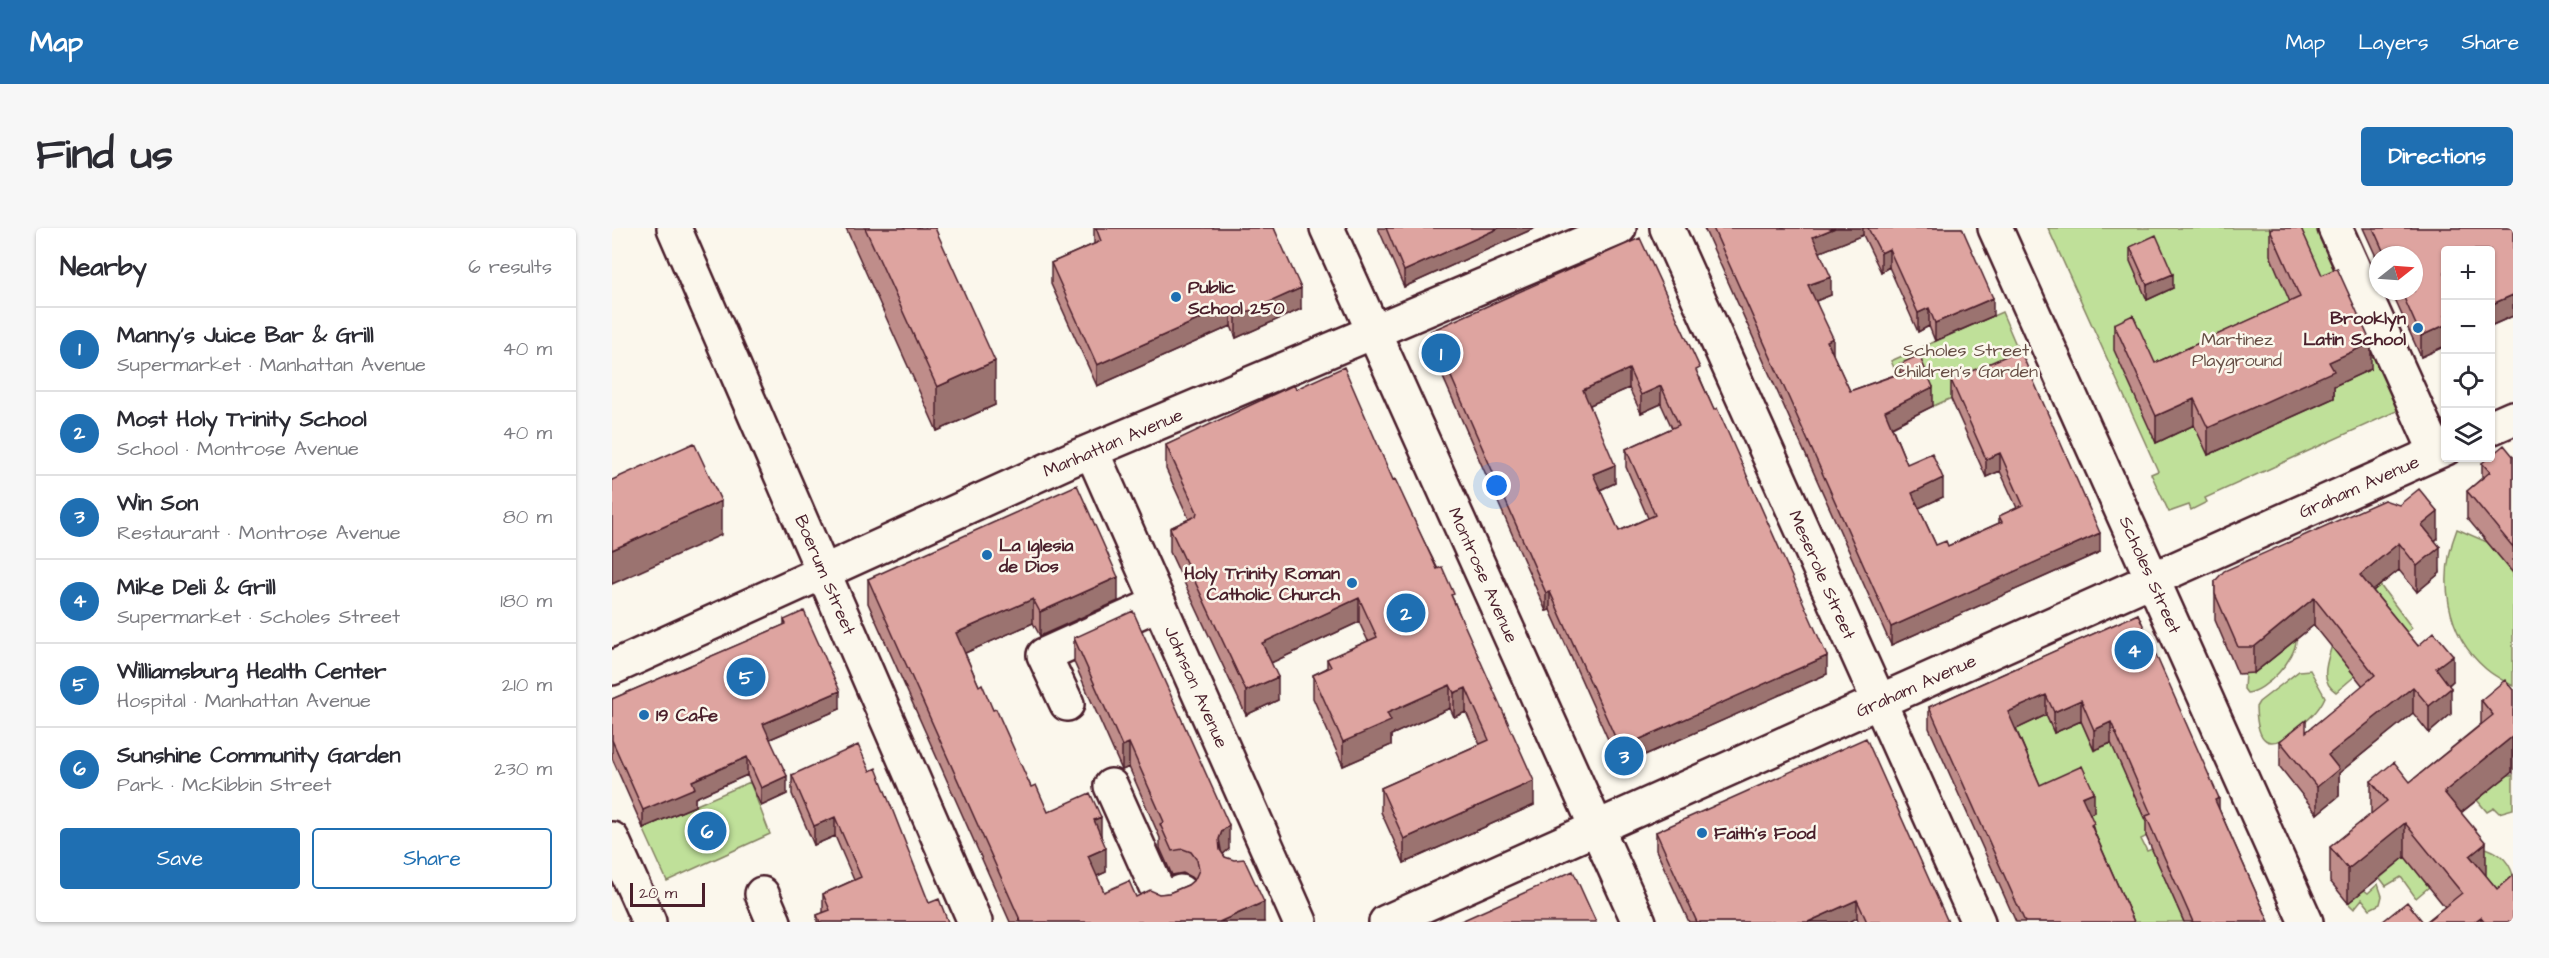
<!DOCTYPE html>
<html lang="en">
<head>
<meta charset="utf-8">
<style>
  :root { --surface:#fff; --page:#f7f7f7; --text:#2b2b33; --muted:#7c7c81; --line:#e1e1e2; --accent:#1f6fb2 }
  body { margin:0; font-family:"Architects Daughter",sans-serif; background:var(--page); color:var(--text) }
  .controls { position:absolute; right:18px; top:18px; display:grid; overflow:hidden; border-radius:6px; box-shadow:0 2px 4px #0004 }
  .controls button { width:54px; height:54px; display:grid; place-items:center; padding:0; border:0; border-bottom:2px solid var(--line); background:var(--surface); color:var(--text); font:30px sans-serif }
  .compass { position:absolute; left:1757px; top:18px; width:54px; height:54px; border-radius:50%; background:var(--surface); box-shadow:0 2px 4px #0004; rotate:73deg }
  .scale { position:absolute; left:18px; bottom:15px; width:75px; box-sizing:border-box; padding-left:6px; border:3px solid #4a1f2b; border-top:0; font-size:16px; line-height:21px; white-space:nowrap; color:#4a1f2b; -webkit-text-stroke:4px #fbf7ec; paint-order:stroke }
  .you { position:absolute; left:885px; top:258px; width:21px; height:21px; margin:-15px; border:4px solid #fff; border-radius:50%; background:#1a73e8; box-shadow:0 0 0 9px #1a73e833 }
  .badge { display:grid; place-items:center; width:39px; height:39px; border-radius:50%; background:var(--accent); color:#fff; font-size:20px; font-weight:700 }
  .pin { position:absolute; translate:-50% -50%; border:3px solid #fff; box-shadow:0 2px 6px #0006 }
  .list { margin:0; padding:0; list-style:none }
  h2 { display:flex; justify-content:space-between; align-items:center; height:78px; margin:0; padding:0 24px; font-size:26px }
  h2 small { font-size:20px; font-weight:400; color:var(--muted) }
  .list li { display:grid; grid-template-columns:39px 1fr auto; gap:18px; align-items:center; box-sizing:border-box; height:84px; padding:0 24px; border-top:2px solid var(--line) }
  .list b { display:block; font-size:22px; white-space:nowrap }
  .list p { margin:0; font-size:20px; white-space:nowrap; color:var(--muted) }
  .list em { font-size:20px; font-style:normal; color:var(--muted) }
  .actions { display:flex; gap:12px; padding:18px 24px }
  .actions a { flex:1; padding:14px 0; border:2px solid var(--accent); border-radius:6px; text-align:center; font-size:21px; color:var(--accent) }
  .actions .main { background:var(--accent); color:#fff }
  .icon { flex:none; width:33px; height:33px; fill:none; stroke:currentColor; stroke-width:2; stroke-linecap:round; stroke-linejoin:round }
  .map { position:relative; flex:none; width:1901px; height:694px; overflow:hidden; border-radius:6px }
  header { display:flex; align-items:center; gap:36px; box-sizing:border-box; height:84px; padding:0 30px; background:var(--accent); color:#fff }
  header strong { font-size:28px }
  nav { display:flex; gap:33px; margin-inline-start:auto; font-size:21px }
  .intro { display:flex; align-items:center; justify-content:space-between; box-sizing:border-box; height:144px; padding:0 36px }
  h1 { margin:0; font-size:42px }
  .button { padding:15px 27px; border-radius:6px; background:var(--accent); color:#fff; font-size:21px; font-weight:700 }
  main { display:flex; gap:36px; padding:0 36px }
  aside { flex:1; background:var(--surface); border-radius:6px; box-shadow:0 2px 4px #0004 }
  .map>svg:first-child { display:block }
  .green { fill:#bfe099; stroke:#848062; stroke-width:1.5 }
  .lines { fill:none; stroke-linecap:round; stroke-linejoin:round }
  .minor-casing { stroke:#4a1f2b; stroke-width:38 }
  .minor { stroke:#fbf7ec; stroke-width:33 }
  .wall { fill:#bf8d8a; stroke:#4a1f2b; stroke-width:1.5; fill-rule:evenodd }
  .shaded-wall { fill:#9b7370; stroke:#4a1f2b; stroke-width:1.5 }
  .building { fill:#dea4a0; stroke:#4a1f2b; stroke-width:1.5; fill-rule:evenodd }
  .poi-dot { fill:#1f6fb2; stroke:#fbf7ec; stroke-width:2 }
  .labels { text-anchor:middle; dominant-baseline:central; stroke-width:5; stroke-linejoin:round; paint-order:stroke }
  .poi-label { font-size:18px; font-weight:bold; fill:#4a1f2b; stroke:#fbf7ec; text-anchor:start }
  .park-label { font-size:18px; fill:#674f46; stroke:#fbf7ec }
  .street-label { font-size:18px; fill:#4a1f2b; stroke:#fbf7ec }
</style>
</head>
<body>
<header>
<strong>Map</strong>
<nav><a>Map</a><a>Layers</a><a>Share</a></nav>
</header>
<div class="intro"><h1>Find us</h1><a class="button">Directions</a></div>
<main>
<aside>
<h2>Nearby<small>6 results</small></h2>
<ul class="list">
<li><span class="badge">1</span><div><b>Manny's Juice Bar &amp; Grill</b><p>Supermarket · Manhattan Avenue</p></div><em>40 m</em></li>
<li><span class="badge">2</span><div><b>Most Holy Trinity School</b><p>School · Montrose Avenue</p></div><em>40 m</em></li>
<li><span class="badge">3</span><div><b>Win Son</b><p>Restaurant · Montrose Avenue</p></div><em>80 m</em></li>
<li><span class="badge">4</span><div><b>Mike Deli &amp; Grill</b><p>Supermarket · Scholes Street</p></div><em>180 m</em></li>
<li><span class="badge">5</span><div><b>Williamsburg Health Center</b><p>Hospital · Manhattan Avenue</p></div><em>210 m</em></li>
<li><span class="badge">6</span><div><b>Sunshine Community Garden</b><p>Park · McKibbin Street</p></div><em>230 m</em></li>
</ul>
<div class="actions"><a class="main">Save</a><a>Share</a></div>
</aside>
<div class="map">
<svg width="1901" height="694" viewBox="0 0 1901 694">
  <rect width="100%" height="100%" fill="#fbf7ec"/>
  <filter id="ink" filterUnits="userSpaceOnUse"><feTurbulence type="fractalNoise" baseFrequency=".0167" numOctaves="2"/><feDisplacementMap in="SourceGraphic" scale="12" xChannelSelector="R" yChannelSelector="G"/><feConvolveMatrix kernelMatrix="1 2 1 2 8 2 1 2 1" color-interpolation-filters="sRGB"/></filter>
  <g filter="url(#ink)">
    <!-- green -->
    <path class="green" d="M1436,0H1707L1789,181L1593,270L1595,274L1579,282L1577,277L1557,284L1539,246L1546,243Z
      M1390,84L1413,138L1303,186L1279,133Z
      M1845,301L1875,314L1901,345V458C1892,453 1882,448 1874,441C1833,406 1826,349 1845,301Z
      M1768,357L1800,400L1782,415L1748,373Z
      M1684,411C1685,430 1653,464 1635,465L1632,461L1633,445L1638,442L1641,446Z
      M1720,417L1743,448L1724,464C1706,453 1716,432 1720,417Z
      M1698,442L1713,469C1707,483 1696,492 1685,501C1656,525 1645,515 1644,479L1647,474L1687,443Z
      M1431,481L1442,504L1469,493L1482,523L1514,508L1510,539L1533,592L1543,604L1529,611L1535,623L1540,621L1572,694H1513L1404,588L1380,504Z
      M1895,547H1901V581L1887,585L1882,580L1875,584L1865,572Z
      M138,554L158,606L55,653L31,600Z
      M1868,618C1885,623 1896,630 1901,647L1869,676Z
      M1793,629L1817,659L1804,670L1789,649L1774,658L1768,650Z
      M1766,656L1770,668L1768,676L1758,681L1750,671L1742,681L1736,675L1752,662L1756,665Z"/>
    <g class="lines">
      <!-- minor casing -->
      <g class="minor-casing">
        <path id="minor" d="M62,0L363,694
          M715,0L1027,694
          M1055,0L1366,694
          M1383,0L1694,694
          M1723,0L1824,224
          M1878,200L1901,190
          M480,224L688,694
          M0,440L460,231L1007,0
          M455,476L432,427L547,375
          M499,558L550,672L568,664
          M0,611L37,694
          M150,666L162,694
          M774,694L1834,220"/>
      </g>
      <!-- minor -->
      <use href="#minor" class="minor"/>
    </g>
    <!-- wall -->
    <path class="wall" d="M234,0H323L383,177L325,203Z
      M482,0H662L689,81L624,110L619,98L485,158L439,56V35L482,16Z
      M766,0H923L792,59Z
      M1092,0H1350L1381,88L1323,113L1317,98L1306,104L1277,39L1269,44L1251,7L1208,24L1219,67L1204,73L1221,127L1238,163L1288,145V136L1321,178L1280,199L1295,236L1331,269L1307,280L1324,317L1336,318L1387,295V288L1405,280L1388,243L1374,249L1339,171V152L1488,324L1279,417Z
      M1751,0H1901V88L1809,129L1779,63H1802V27H1766V33Z
      M1658,1L1710,47L1759,141L1722,158V170L1596,227L1582,197L1544,215L1502,122V96L1543,135L1678,74L1658,27Z
      M1518,19L1561,60L1535,72L1518,33Z
      M819,103L1088,150L1215,446L1008,538L938,382L934,383L819,122ZM1017,160L1029,185L1049,176L1060,200L1014,221V239L1036,290L1007,303L988,262L1003,255L978,177Z
      M684,161L781,252L842,373L922,577L792,635L769,584V560L868,516L854,484L842,489L838,480L779,507V517L731,538L701,470V447L715,440V431L756,413L747,394L659,435L666,472L634,487L558,324V300L577,291L554,241V217Z
      M1901,228V345L1855,290V263L1870,250V235Z
      M1772,272L1826,310L1823,313L1828,345L1805,364L1787,342L1761,363L1806,418L1841,453L1837,457L1839,486L1817,505L1801,485L1727,545V568L1705,586L1668,539V513L1694,504L1751,458L1702,397L1642,445L1626,446L1603,392V353Z
      M256,351L506,373L428,408L421,395L353,425L367,458L381,482L419,559L436,584L489,607L494,644L485,648L492,664L524,669L557,665L576,657L582,652L579,649L571,645L560,647L548,620V610L517,539L510,542L462,434V410L617,621L611,626L652,694H398L256,375Z
      M1526,386L1607,581L1657,694H1572L1534,608V594L1499,515L1482,522L1469,493L1442,505L1434,487L1404,501L1428,557L1482,584L1477,586L1482,603L1522,694H1404L1317,500V479Z
      M172,392L228,481L158,511L175,566L149,578L135,547L83,570V578L31,600L0,530V471L172,397Z
      M1901,462V545L1900,544L1849,585L1874,648L1885,661L1901,694H1814L1833,679L1793,629L1736,675L1718,653V619L1759,586V553L1798,554L1869,496V472Z
      M180,547L317,675L336,694H205V687L211,685V666L242,652L223,608L202,617L180,566Z
      M1044,604L1336,694H1247L1245,690L1237,694H1077L1044,622Z"/>
    <!-- shaded-wall -->
    <path class="shaded-wall" d="M887,0H923L792,59V43Z
      M1223,0H1251V7L1201,27V9Z
      M1277,21V39L1269,44V25Z
      M1561,46V60L1535,72V57Z
      M1219,49V67L1196,76V57Z
      M689,60V81L624,110V89Z
      M1901,67V88L1878,98V77Z
      M1381,70V88L1323,113V95Z
      M619,77V98L485,158V137Z
      M1317,80V98L1306,104V85Z
      M1833,97V118L1809,129V108Z
      M1221,110V129L1215,113Z
      M1759,115V141L1722,158V170L1596,227V200L1717,134Z
      M383,133V177L325,203V159Z
      M1017,141V160L971,180V162Z
      M1049,158V176L1029,185V167Z
      M1321,159V178L1273,202V183Z
      M1582,171V197L1544,215V188Z
      M1388,225V243L1374,249V231Z
      M1003,237V255L981,265V246Z
      M1331,250V269L1300,283V265Z
      M109,273V307L0,356V322Z
      M1826,284V310L1810,323V297Z
      M1488,305V324L1279,417V399Z
      M1787,315V342L1748,373V347Z
      M1828,319V345L1805,364V338Z
      M506,349V373L428,408V384Z
      M938,364V382L934,383V365Z
      M747,370V394L650,439V415Z
      M1702,370V397L1642,445V419Z
      M421,371V395L344,429V405Z
      M1841,427V453L1824,467V440Z
      M1215,428V446L1008,538V520Z
      M666,449V472L634,487V463Z
      M838,457V480L779,507V517L731,538V514L775,485Z
      M1801,459V485L1727,545V568L1705,586V559L1716,527Z
      M854,460V484L842,489V465Z
      M1839,460V486L1817,505V478Z
      M228,463V481L151,514V496Z
      M1434,467V487L1396,505V484Z
      M1469,472V493L1442,505V484Z
      M1499,494V515L1482,522V502Z
      M1900,509V544L1832,598V564Z
      M517,515V539L510,542V518Z
      M135,529V547L83,570V578L31,600V582L80,553Z
      M175,548V566L149,578V560Z
      M922,553V577L792,635V611Z
      M1482,564V584L1470,590V569Z
      M1607,570V590L1603,572Z
      M223,589V608L202,617V598Z
      M489,589V613L482,592Z
      M1793,595V629L1736,675V641Z
      M617,597V621L610,627L607,611L610,603Z
      M1874,615V649L1858,628Z
      M494,620V644L476,652V628Z
      M1245,672V690L1237,694H1196Z
      M652,674V694H607Z
      M1869,689V694H1862Z"/>
    <!-- building -->
    <path class="building" d="M253,0H323L383,133L325,159Z
      M484,0H662L689,60L624,89L619,77L485,137L439,35L489,13Z
      M774,0H887L792,43Z
      M1101,0H1223L1201,9L1219,49L1196,57L1221,110L1215,113L1238,163L1292,144L1288,136L1307,127L1321,159L1273,183L1295,236L1320,225L1331,250L1300,265L1324,317L1334,313L1336,318L1390,294L1387,288L1411,277L1388,225L1374,231L1339,152L1408,122L1488,305L1279,399Z
      M1256,0H1350L1381,70L1323,95L1317,80L1306,85L1277,21L1269,25Z
      M1660,0H1689L1710,47L1725,40L1759,115L1717,134L1722,143L1596,200L1582,171L1544,188L1502,96L1521,87L1543,135L1688,69L1658,1Z
      M1761,0H1901V67L1878,77V22H1833V97L1809,108L1789,63H1802V27H1773Z
      M1544,7L1561,46L1535,57L1518,19Z
      M1028,10L1088,140L1084,142L1102,182L1105,180L1215,428L1008,520L938,364L934,365L819,103ZM1017,141L1029,167L1049,158L1067,197L1014,221L1043,287L1007,303L981,246L1003,237L971,162Z
      M732,139L781,252L783,251L825,341L830,339L842,366L839,367L922,553L792,611L769,560L877,512L854,460L842,465L838,457L775,485L779,493L731,514L701,447L719,439L715,431L765,409L747,370L650,415L666,449L634,463L558,300L584,288L585,284L554,217L658,168L682,157L684,161Z
      M82,215L109,273L0,322V252Z
      M1892,217L1901,228V319L1855,263L1878,244L1870,235Z
      M465,257L506,349L428,384L421,371L344,405L367,458L370,456L381,482L384,481L419,559L424,557L436,584L478,565L489,589L482,592L494,620L476,628L492,664L517,653L524,669L538,662L547,666L557,665L576,657L583,651L587,642L585,632L579,624L571,621L560,623L548,596L552,594L517,515L510,518L462,410L521,383L617,597L610,603L607,611L608,622L613,629L622,632L632,631L652,674L607,694H409L256,351Z
      M1807,261L1826,284L1810,297L1828,319L1805,338L1787,315L1748,347L1806,418L1822,404L1841,427L1824,440L1839,460L1817,478L1801,459L1716,527L1727,541L1705,559L1668,513L1694,492V504L1763,447L1702,370L1642,419H1626L1603,366V353L1612,343L1772,272L1787,277Z
      M192,383L228,463L151,496L175,548L149,560L135,529L80,553L83,560L31,582L0,512V471L174,396L172,392Z
      M1526,386L1607,570L1603,572L1657,694H1581L1534,588L1539,586L1499,494L1482,502L1469,472L1442,484L1434,467L1396,484L1428,557L1470,538L1482,564L1470,569L1482,595L1479,597L1522,694H1413L1317,479Z
      M1893,452L1901,462V511L1900,509L1832,564L1874,615L1858,628L1885,661L1901,647V694H1873L1869,689L1862,694H1814L1850,665L1793,595L1736,641L1718,619L1775,573L1759,553L1782,534L1798,554L1881,487L1869,472Z
      M1254,510L1336,694H1255L1245,672L1196,694H1085L1044,604Z
      M246,517L258,543L264,540L317,675L327,671L336,694H208L205,687L218,682L211,666L249,649L223,589L202,598L180,547Z
      M961,643L984,694H847Z
      M1795,674L1811,694H1770Z"/>
  </g>
  <!-- markers -->
  <g class="poi-dot">
    <circle cx="564" cy="69" r="6"/>
    <circle cx="1806" cy="100" r="6"/>
    <circle cx="375" cy="327" r="6"/>
    <circle cx="740" cy="355" r="6"/>
    <circle cx="32" cy="487" r="6"/>
    <circle cx="1090" cy="605" r="6"/>
  </g>
  <g class="labels">
    <!-- poi labels -->
    <g class="poi-label">
      <text x="576" y="59">Public<tspan x="576" dy="21">School 250</tspan></text>
      <text x="1794" y="90" text-anchor="end">Brooklyn<tspan x="1794" dy="21">Latin School</tspan></text>
      <text x="387" y="317">La Iglesia<tspan x="387" dy="21">de Dios</tspan></text>
      <text x="728" y="345" text-anchor="end">Holy Trinity Roman<tspan x="728" dy="21">Catholic Church</tspan></text>
      <text x="44" y="487">19 Cafe</text>
      <text x="1102" y="605">Faith's Food</text>
    </g>
    <!-- park labels -->
    <g class="park-label">
      <text x="1625" y="111">Martinez<tspan x="1625" dy="21">Playground</tspan></text>
      <text x="1354" y="122">Scholes Street<tspan x="1354" dy="21">Children’s Garden</tspan></text>
    </g>
    <!-- street labels -->
    <g class="street-label">
      <text transform="translate(501 215) rotate(-23)">Manhattan Avenue</text>
      <text transform="translate(1747 259) rotate(-24)">Graham Avenue</text>
      <text transform="translate(213 347) rotate(67)">Boerum Street</text>
      <text transform="translate(871 347) rotate(66)">Montrose Avenue</text>
      <text transform="translate(1210 347) rotate(66)">Meserole Street</text>
      <text transform="translate(1538 347) rotate(66)">Scholes Street</text>
      <text transform="translate(1304 458) rotate(-24)">Graham Avenue</text>
      <text transform="translate(584 459) rotate(66)">Johnson Avenue</text>
    </g>
  </g>
</svg>
<div class="controls">
<button>+</button>
<button>−</button>
<button><svg class="icon" aria-label="locate" viewBox="0 0 24 24"><circle cx="12" cy="12" r="6"/><path d="M12 2v4M12 18v4M2 12h4M18 12h4"/></svg></button>
<button><svg class="icon" aria-label="layers" viewBox="0 0 24 24"><path d="M12 4l9 5-9 5-9-5zM3 14l9 5 9-5"/></svg></button>
</div>
<svg class="compass" viewBox="-18 -18 36 36"><path d="M0-13l5 13h-10z" fill="#e53935"/><path d="M0 13l5-13h-10z" fill="#7c7c81"/></svg>
<div class="scale">20 m</div>
<div class="you"></div>
<div class="pin badge" style="left:829px;top:125px">1</div>
<div class="pin badge" style="left:794px;top:385px">2</div>
<div class="pin badge" style="left:1012px;top:528px">3</div>
<div class="pin badge" style="left:1522px;top:422px">4</div>
<div class="pin badge" style="left:134px;top:449px">5</div>
<div class="pin badge" style="left:95px;top:603px">6</div>
</div>
</main>
</body>
</html>
